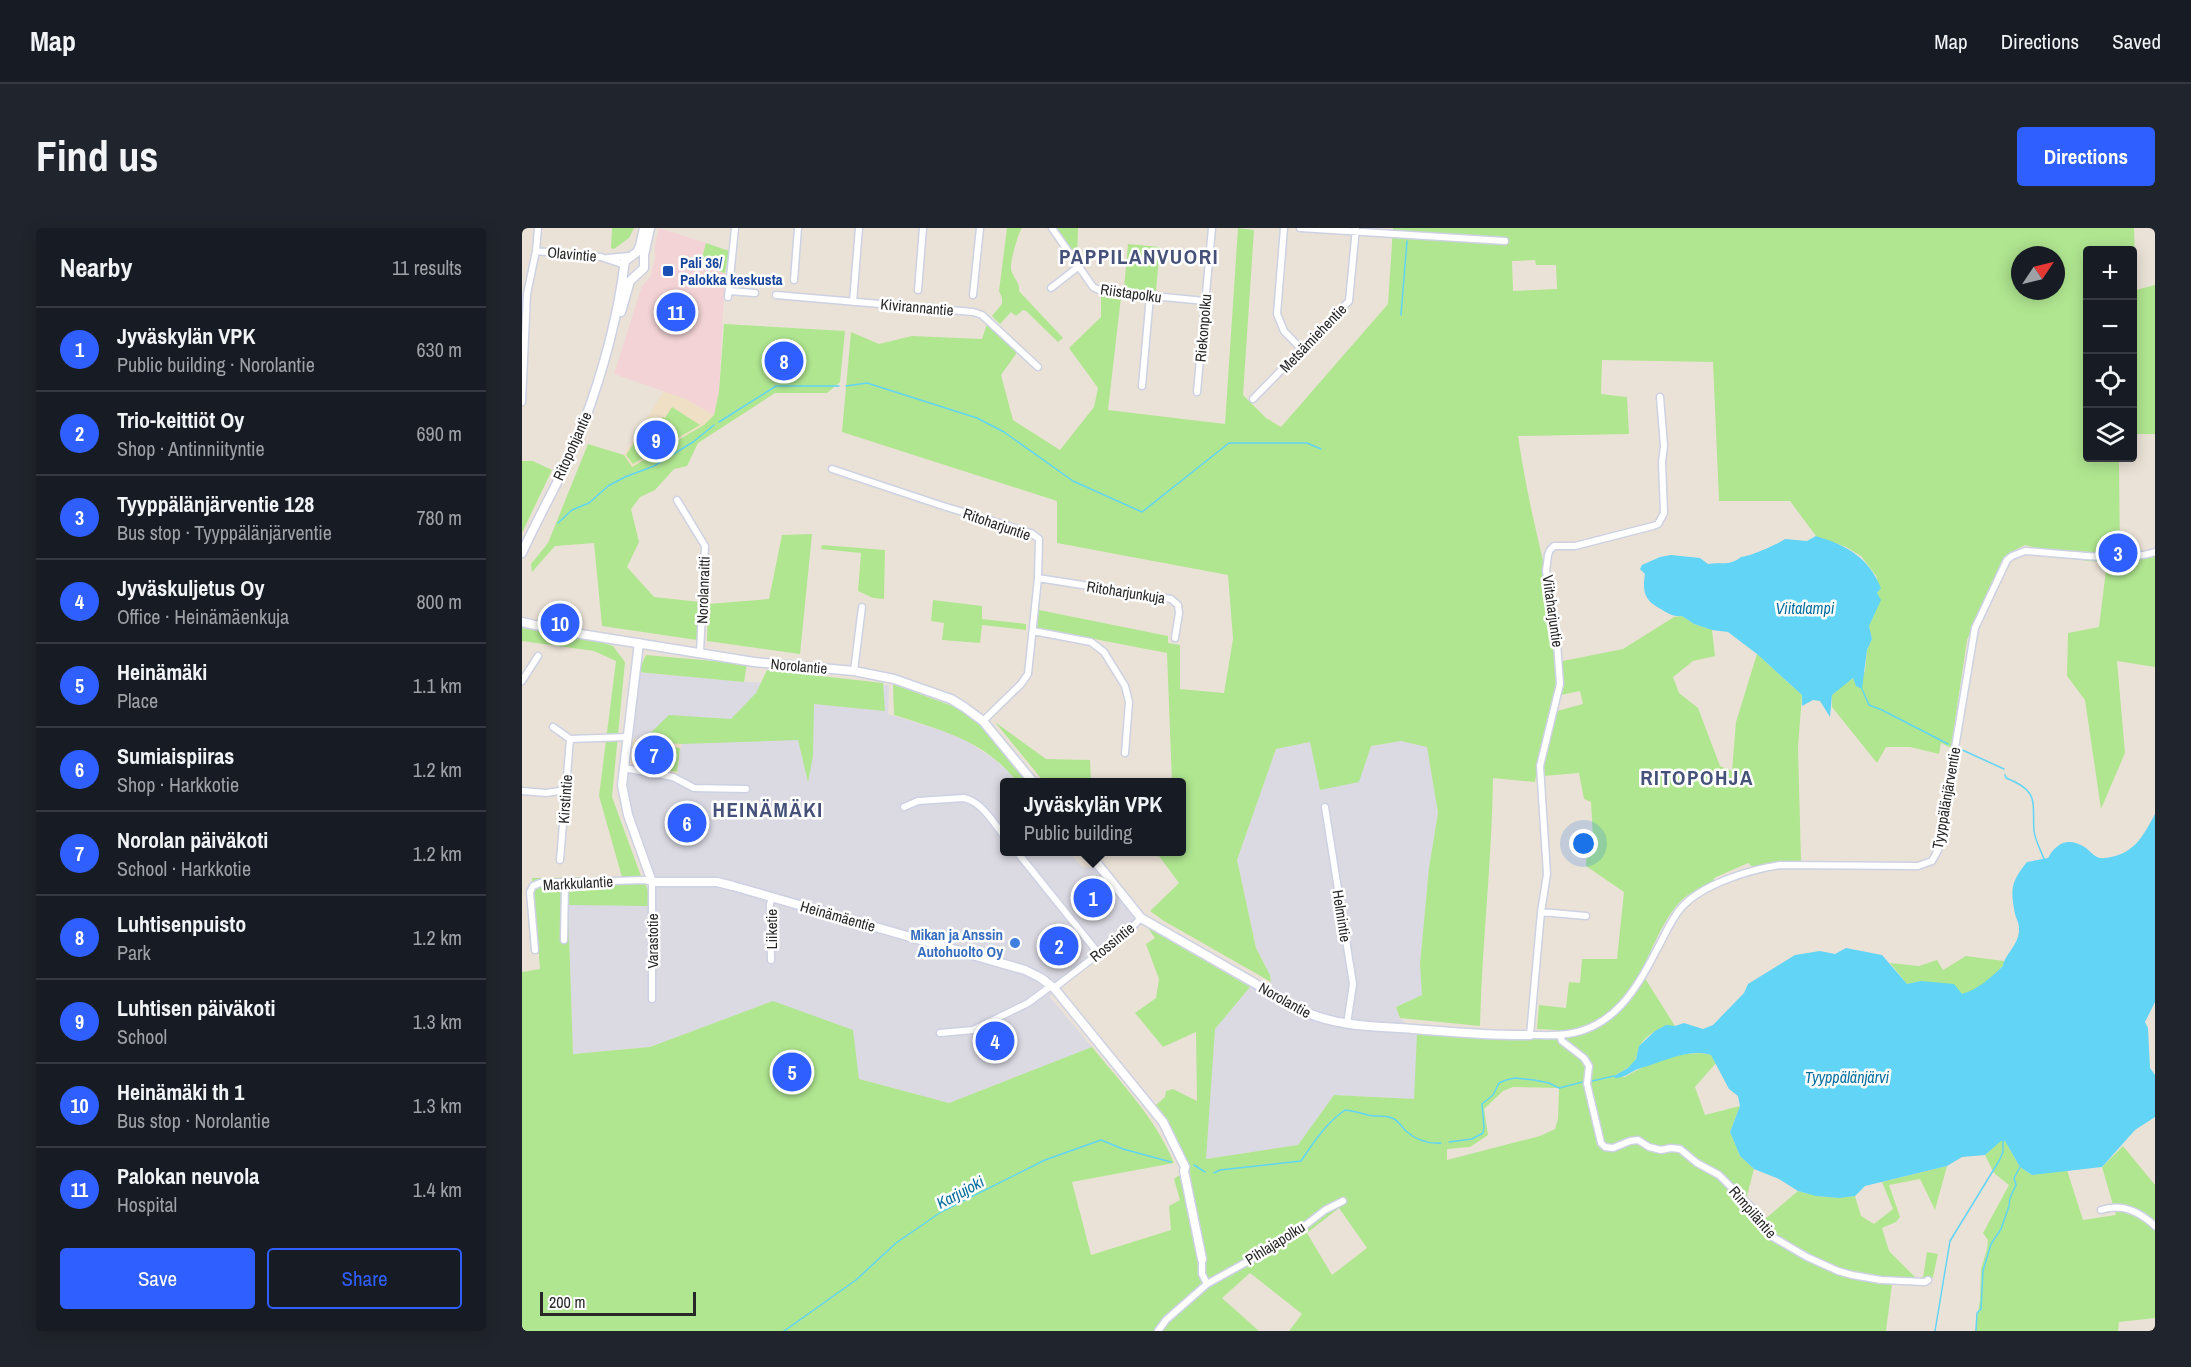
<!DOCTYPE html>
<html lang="en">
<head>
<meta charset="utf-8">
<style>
  :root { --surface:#171b24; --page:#20242c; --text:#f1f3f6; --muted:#9ea1a6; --line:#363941; --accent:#305fff }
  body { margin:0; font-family:"Archivo Narrow",sans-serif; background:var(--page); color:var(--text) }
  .controls { position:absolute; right:18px; top:18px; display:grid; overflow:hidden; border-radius:6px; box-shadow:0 3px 15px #0003 }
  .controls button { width:54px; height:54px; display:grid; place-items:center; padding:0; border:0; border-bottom:2px solid var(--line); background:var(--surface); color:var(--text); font:30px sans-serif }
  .compass { position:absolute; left:1489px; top:18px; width:54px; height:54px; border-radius:50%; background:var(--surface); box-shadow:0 3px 15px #0003; rotate:55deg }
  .scale { position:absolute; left:18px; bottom:15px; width:156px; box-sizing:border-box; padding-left:6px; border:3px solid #272727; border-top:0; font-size:16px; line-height:21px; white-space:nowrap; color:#272727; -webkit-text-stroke:4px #fff; paint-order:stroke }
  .you { position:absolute; left:1062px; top:616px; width:21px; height:21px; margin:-15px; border:4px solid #fff; border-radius:50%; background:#1a73e8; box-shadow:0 0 0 9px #1a73e833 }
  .badge { display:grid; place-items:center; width:39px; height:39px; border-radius:50%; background:var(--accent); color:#fff; font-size:20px; font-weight:700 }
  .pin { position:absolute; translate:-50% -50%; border:3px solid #fff; box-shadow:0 2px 6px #0006 }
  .popup { position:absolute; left:478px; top:550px; width:186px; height:78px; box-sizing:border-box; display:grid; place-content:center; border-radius:6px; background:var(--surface); filter:drop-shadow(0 2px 4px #0005); font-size:20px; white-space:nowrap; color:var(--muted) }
  .popup b { font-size:22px; color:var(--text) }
  .popup::after { content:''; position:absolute; left:50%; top:100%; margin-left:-12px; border:12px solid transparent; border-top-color:var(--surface) }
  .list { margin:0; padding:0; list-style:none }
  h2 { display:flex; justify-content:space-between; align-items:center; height:78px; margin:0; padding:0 24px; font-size:26px }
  h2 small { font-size:20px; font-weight:400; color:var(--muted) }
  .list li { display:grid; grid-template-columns:39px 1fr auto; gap:18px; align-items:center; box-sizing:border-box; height:84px; padding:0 24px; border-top:2px solid var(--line) }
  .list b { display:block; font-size:22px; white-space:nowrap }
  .list p { margin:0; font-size:20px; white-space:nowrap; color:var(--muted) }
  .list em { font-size:20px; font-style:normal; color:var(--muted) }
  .actions { display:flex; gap:12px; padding:18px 24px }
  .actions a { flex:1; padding:14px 0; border:2px solid var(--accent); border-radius:6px; text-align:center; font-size:21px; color:var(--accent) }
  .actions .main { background:var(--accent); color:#fff }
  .icon { flex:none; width:33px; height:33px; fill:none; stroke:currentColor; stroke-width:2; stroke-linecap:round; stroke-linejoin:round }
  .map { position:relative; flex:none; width:1633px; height:1103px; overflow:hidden; border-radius:6px }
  header { display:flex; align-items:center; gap:36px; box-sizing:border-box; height:84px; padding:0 30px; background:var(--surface); border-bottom:2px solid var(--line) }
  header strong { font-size:28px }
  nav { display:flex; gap:33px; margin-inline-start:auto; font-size:21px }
  .intro { display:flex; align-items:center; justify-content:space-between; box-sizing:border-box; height:144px; padding:0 36px }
  h1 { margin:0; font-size:42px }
  .button { padding:15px 27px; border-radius:6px; background:var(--accent); color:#fff; font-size:21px; font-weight:700 }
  main { display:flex; gap:36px; padding:0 36px }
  aside { flex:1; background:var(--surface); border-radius:6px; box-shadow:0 3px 15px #0003 }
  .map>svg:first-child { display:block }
  .industrial { fill:#dbd9e2 }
  .education { fill:#eedfc5 }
  .medical { fill:#f3d3d6 }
  .green { fill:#b0e690; fill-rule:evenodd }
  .pitch { fill:#c8ee8a }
  .water { fill:#62d4f5 }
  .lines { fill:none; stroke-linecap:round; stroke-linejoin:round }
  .stream { stroke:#62d4f5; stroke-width:1.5 }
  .street-casing { stroke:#cdd1e2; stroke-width:9 }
  .secondary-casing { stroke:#cdd1e2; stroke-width:11 }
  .street { stroke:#fff; stroke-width:6 }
  .secondary { stroke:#fff; stroke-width:8 }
  .transit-dot { fill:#1a4fb4; stroke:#fff; stroke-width:2 }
  .shop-dot { fill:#3f7fe0; stroke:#fff; stroke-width:2 }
  .labels { text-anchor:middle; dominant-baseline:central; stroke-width:5; stroke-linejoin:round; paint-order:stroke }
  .street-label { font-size:15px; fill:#272727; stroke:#fff }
  .transit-label { font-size:15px; font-weight:bold; fill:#164399; stroke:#fff; text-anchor:start }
  .shop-label { font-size:15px; font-weight:bold; fill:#366cbe; stroke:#fff; text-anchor:end }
  .water-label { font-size:16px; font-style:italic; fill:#066f9d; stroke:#fff }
  .district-label { font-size:21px; font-weight:bold; letter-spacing:1.5px; fill:#46517a; stroke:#fff }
</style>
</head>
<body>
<header>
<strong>Map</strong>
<nav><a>Map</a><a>Directions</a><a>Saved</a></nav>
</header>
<div class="intro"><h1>Find us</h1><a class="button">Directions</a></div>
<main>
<aside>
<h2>Nearby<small>11 results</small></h2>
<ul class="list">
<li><span class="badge">1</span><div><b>Jyväskylän VPK</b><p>Public building · Norolantie</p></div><em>630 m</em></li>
<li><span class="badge">2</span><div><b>Trio-keittiöt Oy</b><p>Shop · Antinniityntie</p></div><em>690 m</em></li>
<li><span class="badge">3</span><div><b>Tyyppälänjärventie 128</b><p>Bus stop · Tyyppälänjärventie</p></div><em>780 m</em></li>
<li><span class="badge">4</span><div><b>Jyväskuljetus Oy</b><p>Office · Heinämäenkuja</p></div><em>800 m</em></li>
<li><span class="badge">5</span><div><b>Heinämäki</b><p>Place</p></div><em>1.1 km</em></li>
<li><span class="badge">6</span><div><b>Sumiaispiiras</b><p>Shop · Harkkotie</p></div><em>1.2 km</em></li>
<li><span class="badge">7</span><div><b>Norolan päiväkoti</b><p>School · Harkkotie</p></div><em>1.2 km</em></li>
<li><span class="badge">8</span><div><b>Luhtisenpuisto</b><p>Park</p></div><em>1.2 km</em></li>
<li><span class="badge">9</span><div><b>Luhtisen päiväkoti</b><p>School</p></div><em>1.3 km</em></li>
<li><span class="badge">10</span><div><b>Heinämäki th 1</b><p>Bus stop · Norolantie</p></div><em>1.3 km</em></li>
<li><span class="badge">11</span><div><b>Palokan neuvola</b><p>Hospital</p></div><em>1.4 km</em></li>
</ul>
<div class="actions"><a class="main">Save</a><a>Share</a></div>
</aside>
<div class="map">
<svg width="1633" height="1103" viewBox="0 0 1633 1103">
  <rect width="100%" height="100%" fill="#ebe2d7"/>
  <!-- industrial -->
  <path class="industrial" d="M116,444L222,454L367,457L366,486L437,508L472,531L487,544L495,554H482V624H548L560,639L574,640L616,690L533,759L528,769L570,819L427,875L337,851L251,773L128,819L51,826L46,677H127V664L105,576L104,560L106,541L154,550L155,547L159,516L109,511Z
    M879,513L905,519L916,585L907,640L898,736L901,767L874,779L878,790L895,805L893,871L812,867L776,917L683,931L693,801L728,759L749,754L748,747L734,720L715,632L754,521L788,514L798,562L849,518Z"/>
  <!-- education -->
  <path class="education" d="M142,163L164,171L192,187L182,197L110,239L102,227Z
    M109,511L159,516L155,547L106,538Z"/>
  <!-- medical -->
  <path class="medical" d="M137,0L184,15L178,37L203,45L197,164L192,187L164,171L92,146L120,58L128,49L133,31V17Z"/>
  <!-- green -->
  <path class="green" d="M90,0H112L107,10L92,21L89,20Z
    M485,0H500C496,5 488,34 489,41C491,50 498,54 497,63L541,110L536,114L504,83L501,82L494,88L489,84L478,96L470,88L480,76V70L477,63Z
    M534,0H556L555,30Z
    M716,0L732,2L721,167L744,190L759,199L866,76L871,0H1612L1614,62L1633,57V206H1611L1610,22H1566V230H1597L1598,335L1633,327V439L1595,433L1603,525L1579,581L1563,472L1545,448L1546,405L1577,399L1585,334L1564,333L1503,317L1491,323L1478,337L1445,412L1429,520L1419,515L1417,526L1388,519H1364L1355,535L1310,479V467L1323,455L1343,444L1345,422L1350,411L1347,398L1355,365V349L1339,328L1324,319L1294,308L1268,273H1197L1191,134L1080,132L1079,166L1105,169L1107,206L996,208C1000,235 1005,262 1011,289C1023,343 1039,400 1034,456C1031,489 1017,520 1013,554L971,550C970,633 960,715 958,798L878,790L874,779L900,767L898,736L907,640L916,585L905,519L879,513L849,518L837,554L798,562L788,514L754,521L715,632L734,720L748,747L749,754L642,693L628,683L657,655L634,624H660V554H650L645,425L515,400L517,382L646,408V415L658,417V461L702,465L711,411L706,347L535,315V273L320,204L329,104L357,116L390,108L460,111L465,96L496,123L479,147L491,192L538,222L572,179L576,160L547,120L579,89V68L599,69L586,182L703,196ZM1498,27H1534V63H1498ZM1013,32L1014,37H1034L1035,61L991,63L990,33Z
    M184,15L207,23L203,45L178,37Z
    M606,16L638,19L634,63L602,61Z
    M202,96L323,103L318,154L305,165H253L176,215L165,238L152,241L133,262L118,269L109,281L117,314L105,339L132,369L178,374L175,412L80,398L72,315L33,318L10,344L9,336L26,315L66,216L102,227L110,239L182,197L192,187L197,164Z
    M150,179L178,197L111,236L104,227L118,206L127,211L141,189L143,190Z
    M0,233H11L30,242L0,305Z
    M290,306L278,426L185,413L186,376L247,371L260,307Z
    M300,317L363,322L362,371L351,370L336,363L339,325L299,321Z
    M411,372L460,378V391L504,396V402L460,397L458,415L420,412L422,395L409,393Z
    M1160,388L1172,396L1190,402L1193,428L1171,433L1151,449L1157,465L1176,480L1198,538L1210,543L1214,494L1235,426L1280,467L1276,519L1279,633L1243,636L1232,640L1226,635L1192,650V654C1182,659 1171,663 1162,670C1142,688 1131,720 1119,744L1153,798C1140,797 1122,807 1117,820C1115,825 1115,829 1112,834C1107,840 1099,844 1092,848L1103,849C1124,836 1164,820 1189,827L1194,835L1173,859L1183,887L1218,878L1208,904L1218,928L1232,941L1225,968L1243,991L1276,963C1296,969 1313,971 1333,968L1339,988L1352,996L1371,981L1360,954L1425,938L1413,982L1398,951L1367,957L1378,989L1374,994L1360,1000L1367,1023L1394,1050H1401L1405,1024L1416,1026L1411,1049L1406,1057L1370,1056L1364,1103H767L780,1086L728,1045L700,1070L737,1103H0V744L18,741L10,650L100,649L77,568L94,433L72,423L0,413V400L67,410L91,418L103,434L90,569L119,648L127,664L128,678L46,677L51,826L128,819L251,773L331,802L337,851L427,875L570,819C599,855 635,892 652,935L550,954L569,1027L649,1002L647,978L658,972L652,951L667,940L654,909L634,877L643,869L644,863L651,861L675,873L674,804L641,819L613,785L634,770L637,751L624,716L633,710L626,700L728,759L693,801L684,931L776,917L812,867L892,871L895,805L976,812L1036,809L1034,802L1015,801L1017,777L1044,780L1047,754L1058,755L1060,731H1095L1102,664L1064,638L1065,613L1071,610L1069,574L1062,571L1057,545L1021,548V539L1035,483L1061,476L1058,463L1039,467L1041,433L1101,421L1152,389ZM991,859L1037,860L1036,891L1033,901L1018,908L925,932V921L948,919L966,907L962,881L981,863ZM817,980L845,1020L810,1047L785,1005Z
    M124,427L225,436L222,454L116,444Z
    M245,442L361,455L363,483L292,476L291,528L286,554L276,512L159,516L120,513L147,487L209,491L234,465Z
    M371,456L441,482L459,495L506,554H495C464,513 419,502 372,487Z
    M473,494L524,531L568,532L569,554H522Z
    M151,519L158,520L155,544L140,541L139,536H131L132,526L150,528Z
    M1444,728L1482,733L1481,738L1462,756L1451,763L1440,766L1399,753L1385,756L1368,735L1397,738L1415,732L1421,742Z
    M1478,913H1483L1498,939L1510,947L1545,942L1561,992L1594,987L1580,939L1601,918L1633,957V1090L1597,1094L1596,1103H1453L1458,1072L1459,1041L1465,1021L1466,1012L1461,1005L1487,957L1472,945L1463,927Z"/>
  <!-- pitch -->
  <path class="pitch" d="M239 134a14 14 0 1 1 28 0a14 14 0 1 1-28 0Z"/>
  <!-- water -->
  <path class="water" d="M1294,308C1326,318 1346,329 1359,360L1355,365L1359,372L1347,398L1350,411L1345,422L1340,461L1334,458L1331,450L1310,467L1308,489L1298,473L1291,472L1280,478V467L1235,426L1206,404L1190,402L1172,396L1160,388C1150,389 1146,385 1137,380C1123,372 1120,364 1123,346L1118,341L1120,337L1138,329L1149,327L1178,330L1186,336C1198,334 1209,338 1219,329C1229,328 1254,317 1263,311L1285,313Z
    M1633,586V774L1623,794L1626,800L1628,840L1633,847V889L1613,902L1580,939L1510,947L1498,939L1483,913H1479L1463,927L1440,929L1425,938L1343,958L1333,968L1317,970L1294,968L1276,963L1257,951L1232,941L1218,928L1208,904L1218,878L1216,868L1207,861L1189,827C1165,820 1142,834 1119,840C1108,843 1106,849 1093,850L1092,848L1106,840L1114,831L1117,818L1133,803L1144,797L1153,798L1162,795L1181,801L1191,797L1222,765L1226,756L1273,727L1298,723L1313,726L1324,720L1360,727L1385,756L1399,753L1432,756L1440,766C1457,761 1468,750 1481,738C1482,727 1498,716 1497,700C1497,695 1494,690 1493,686C1488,661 1489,654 1505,634L1526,630C1535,614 1547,609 1564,620C1568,623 1571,627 1575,629C1579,631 1584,630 1589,629C1614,624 1622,606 1633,586Z"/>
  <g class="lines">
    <!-- stream -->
    <path class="stream" d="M879,87L885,13
      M324,158L345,155L455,190L482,204L551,253L620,284L707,215H785L799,221
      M197,194L254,158H317
      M36,295L50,282L67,275L86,258L103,249L132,238L171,214L192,197
      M1340,461L1347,477L1360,482L1426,516
      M1436,520L1482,541
      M1483,547L1484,550C1518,563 1510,574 1512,603C1513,612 1519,623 1522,631
      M1070,853L1092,848
      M927,914L950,911L961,905L962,899L960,876L971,867L977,855L984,852L993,850L1012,852L1027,855L1037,860L1061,854
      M672,937L683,944
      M692,945L698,942L779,933C792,914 803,896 823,882C832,883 839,885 846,887C854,889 863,887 870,890C876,892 879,898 884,903C894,912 905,916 919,915
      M262,1103L334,1052L374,1015L419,984L523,932L579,912L601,921L649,934
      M1413,1103L1428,1013L1477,933L1481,924V913
      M1454,1103L1455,1085L1459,1081L1461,1043L1469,1016L1479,1001L1487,978L1488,970L1494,957L1492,950L1498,939"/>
    <!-- street casing -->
    <g class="street-casing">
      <path id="street" d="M530,0L571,59L579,63L683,73
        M762,0L755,86L762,103L780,122
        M778,0L983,13
        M14,23L79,29L103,37
        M86,30L107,28
        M272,52L276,0
        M529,60L556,39
        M396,62L401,0
        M207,63L233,65
        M254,67L451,84L460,87L516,139
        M451,67L458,0
        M206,69L213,0
        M331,74L337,0
        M620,158L628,68
        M675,164L690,0
        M1138,169L1142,218L1140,234L1142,285L1136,296L1131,298L1053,318H1032L1028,322L1026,327L1024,343L1034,401L1038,456L1018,538L1025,646L1019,684L1008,807C1020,807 1033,808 1045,806C1091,800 1115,761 1134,723C1142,709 1148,693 1159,680C1180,656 1227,642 1258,637L1396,638L1410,633L1416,622L1453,400L1485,332L1490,328L1503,323C1538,325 1602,335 1633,324
        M731,171L827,73L834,0
        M0,174L5,66L14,23L16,0
        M310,241L418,277L509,305L517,311L516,350L506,446L499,456L461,493
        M155,272L183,318L178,425
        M516,350L649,371L656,377L657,385L653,410
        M511,403L569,414L582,424L603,458L607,474L603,525
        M332,443L340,379
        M0,453L16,428
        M31,499L48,511L105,509
        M102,540L151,549L172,560L224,561
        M0,563L24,565L44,562
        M382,579L396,573L442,570C460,574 471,594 482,608
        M803,579L831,756L825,796
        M495,624L577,726
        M38,632L48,511
        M1019,684L1064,688
        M42,712L43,655
        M13,722L8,664L11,658L18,655L123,652L130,654V771
        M249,732L248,676L250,669
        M532,760L606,703L619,690
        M418,805L451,802L506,775L529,758
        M1038,807L1040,813L1062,830L1067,838L1065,856L1079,915L1083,919L1091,920L1108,913L1116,912L1127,919L1139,922L1149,920L1158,921L1175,935L1197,947L1231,981L1249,1008L1285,1029L1316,1043L1330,1047L1359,1052L1403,1054L1406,1052
        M1579,982C1599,975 1618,984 1633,998
        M680,1031V1046L685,1056
        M636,1103L644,1092L685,1056L748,1021L771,1007L803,982L821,973"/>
    </g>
    <!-- secondary casing -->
    <g class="secondary-casing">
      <path id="secondary" d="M99,84L108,53L122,40V27L128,0
        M0,325C19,282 45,241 61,197C81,144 96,88 103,33L115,24L118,18L122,0
        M0,394L34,402L232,434L332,443L372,451L429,471L442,479L461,493L511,554
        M117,415L100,557L106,587L130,654H195L211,658L503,742L519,750L532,760L641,894L663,939L662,943L680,1031
        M566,624L619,690L781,783C816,799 854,798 891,801C930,804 969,808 1008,807"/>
    </g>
    <!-- street -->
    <use href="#street" class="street"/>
    <!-- secondary -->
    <use href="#secondary" class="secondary"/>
  </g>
  <!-- markers -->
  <rect class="transit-dot" x="140" y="37" width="12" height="12" rx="3"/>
  <circle class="shop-dot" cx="493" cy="715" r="6"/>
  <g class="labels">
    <!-- street labels -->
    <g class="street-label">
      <text transform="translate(50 26) rotate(5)">Olavintie</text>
      <text transform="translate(609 65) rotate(8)">Riistapolku</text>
      <text transform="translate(395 79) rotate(5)">Kivirannantie</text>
      <text transform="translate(681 100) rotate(-85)">Riekonpolku</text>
      <text transform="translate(791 110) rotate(-46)">Metsämiehentie</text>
      <text transform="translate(50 218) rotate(-66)">Ritopohjantie</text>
      <text transform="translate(475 296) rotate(19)">Ritoharjuntie</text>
      <text transform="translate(181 362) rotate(-88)">Norolanraitti</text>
      <text transform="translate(604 364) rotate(9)">Ritoharjunkuja</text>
      <text transform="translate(1031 383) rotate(82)">Viitaharjuntie</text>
      <text transform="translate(277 438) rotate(5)">Norolantie</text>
      <text transform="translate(1424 570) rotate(-80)">Tyyppälänjärventie</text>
      <text transform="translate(43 571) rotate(-86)">Kirstintie</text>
      <text transform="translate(56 655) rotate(-3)">Markkulantie</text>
      <text transform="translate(316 688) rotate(16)">Heinämäentie</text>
      <text transform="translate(820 688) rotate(81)">Helmintie</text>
      <text transform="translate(249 701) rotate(-90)">Liiketie</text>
      <text transform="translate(130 713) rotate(-90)">Varastotie</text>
      <text transform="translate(590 714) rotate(-39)">Rossintie</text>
      <text transform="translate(763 772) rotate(29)">Norolantie</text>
      <text transform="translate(1231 984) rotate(49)">Rimpiläntie</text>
      <text transform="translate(753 1015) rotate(-32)">Pihlajapolku</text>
    </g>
    <!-- transit labels -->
    <g class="transit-label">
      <text x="158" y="34">Pali 36/<tspan x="158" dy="17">Palokka keskusta</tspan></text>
    </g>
    <!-- shop labels -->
    <g class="shop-label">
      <text x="481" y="706">Mikan ja Anssin<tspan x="481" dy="17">Autohuolto Oy</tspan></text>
    </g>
    <!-- water labels -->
    <g class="water-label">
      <text x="1283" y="380">Viitalampi</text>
      <text x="1325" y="849">Tyyppälänjärvi</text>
      <text transform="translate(438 964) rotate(-28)">Karjujoki</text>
    </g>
    <!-- district labels -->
    <g class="district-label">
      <text x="617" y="28">PAPPILANVUORI</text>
      <text x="1175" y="549">RITOPOHJA</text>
      <text x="246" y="581">HEINÄMÄKI</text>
    </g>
  </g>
</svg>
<div class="controls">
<button>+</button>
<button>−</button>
<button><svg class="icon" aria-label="locate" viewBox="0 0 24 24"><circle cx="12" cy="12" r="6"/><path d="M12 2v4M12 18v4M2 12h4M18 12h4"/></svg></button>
<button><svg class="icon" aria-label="layers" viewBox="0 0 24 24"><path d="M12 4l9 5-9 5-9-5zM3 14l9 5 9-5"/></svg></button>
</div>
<svg class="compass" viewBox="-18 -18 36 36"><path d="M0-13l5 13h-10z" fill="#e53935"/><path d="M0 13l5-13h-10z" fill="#9ea1a6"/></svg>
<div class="scale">200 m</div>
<div class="you"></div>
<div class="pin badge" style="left:571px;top:670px">1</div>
<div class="popup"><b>Jyväskylän VPK</b>Public building</div>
<div class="pin badge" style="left:537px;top:718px">2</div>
<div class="pin badge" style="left:1596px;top:325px">3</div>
<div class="pin badge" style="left:473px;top:813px">4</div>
<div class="pin badge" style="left:270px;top:844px">5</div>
<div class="pin badge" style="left:165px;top:595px">6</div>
<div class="pin badge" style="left:132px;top:527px">7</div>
<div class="pin badge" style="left:262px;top:133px">8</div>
<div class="pin badge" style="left:134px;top:212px">9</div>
<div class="pin badge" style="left:38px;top:395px">10</div>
<div class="pin badge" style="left:154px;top:84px">11</div>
</div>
</main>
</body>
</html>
